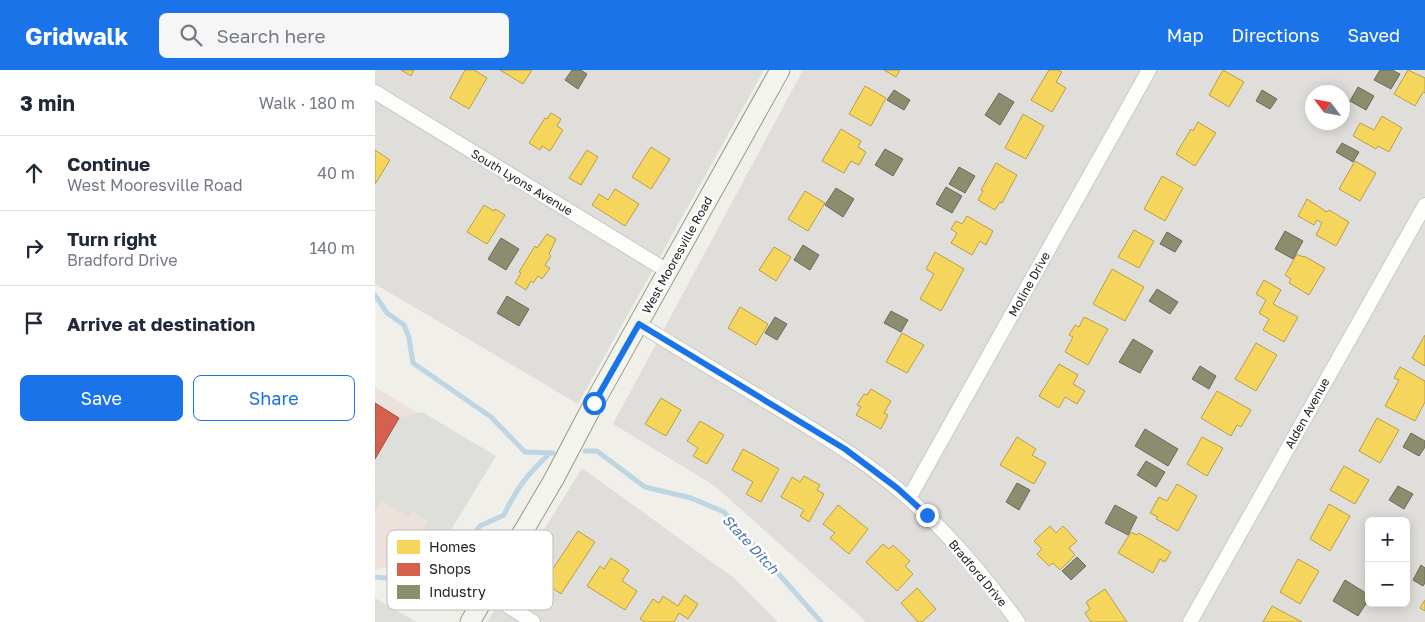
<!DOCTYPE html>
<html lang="en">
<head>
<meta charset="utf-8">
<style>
  :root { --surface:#fff; --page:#f6f6f7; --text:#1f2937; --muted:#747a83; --line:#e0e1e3; --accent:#1a73e8 }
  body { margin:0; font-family:"Golos Text",sans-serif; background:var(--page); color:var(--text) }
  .controls { position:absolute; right:15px; bottom:15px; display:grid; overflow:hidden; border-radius:8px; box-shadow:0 2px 12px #0003 }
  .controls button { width:45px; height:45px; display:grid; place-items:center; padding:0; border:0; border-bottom:1px solid var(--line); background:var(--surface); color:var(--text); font:25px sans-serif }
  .compass { position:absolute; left:930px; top:15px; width:45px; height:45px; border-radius:50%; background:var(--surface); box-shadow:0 2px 12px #0003; rotate:302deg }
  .stop { position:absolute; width:15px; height:15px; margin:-11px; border:4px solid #1a73e8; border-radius:50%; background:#fff }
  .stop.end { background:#1a73e8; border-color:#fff; box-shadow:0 1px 5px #0008 }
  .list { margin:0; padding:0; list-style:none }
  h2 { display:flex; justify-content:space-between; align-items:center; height:65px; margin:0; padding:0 20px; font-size:21px }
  h2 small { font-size:16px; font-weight:400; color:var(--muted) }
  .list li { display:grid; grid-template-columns:32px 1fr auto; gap:15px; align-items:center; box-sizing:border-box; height:75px; padding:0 20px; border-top:1px solid var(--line) }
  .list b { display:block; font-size:19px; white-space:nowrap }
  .list p { margin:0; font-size:16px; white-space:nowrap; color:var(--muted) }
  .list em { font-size:16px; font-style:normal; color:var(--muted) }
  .actions { display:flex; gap:10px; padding:15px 20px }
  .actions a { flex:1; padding:11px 0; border:1px solid var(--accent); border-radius:8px; text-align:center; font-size:18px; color:var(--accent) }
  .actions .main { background:var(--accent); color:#fff }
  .icon { flex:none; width:28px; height:28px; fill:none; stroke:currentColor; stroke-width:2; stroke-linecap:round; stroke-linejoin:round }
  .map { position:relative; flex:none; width:1050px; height:552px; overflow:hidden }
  header { display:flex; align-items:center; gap:30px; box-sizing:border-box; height:70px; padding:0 25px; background:var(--accent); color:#fff }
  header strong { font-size:24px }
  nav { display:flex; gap:28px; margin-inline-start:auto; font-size:18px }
  .search { width:350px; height:45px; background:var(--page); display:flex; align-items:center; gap:12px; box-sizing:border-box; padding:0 18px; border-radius:8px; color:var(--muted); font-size:19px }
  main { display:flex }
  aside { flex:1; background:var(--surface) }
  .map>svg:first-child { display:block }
  .residential { fill:#dfdedb; fill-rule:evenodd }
  .commercial { fill:#ede1dc }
  .parking { fill:#dededb }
  .homes { fill:#f6d55c; stroke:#b69f4a }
  .shops { fill:#d6604d; stroke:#a04d40 }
  .industry { fill:#8c8c6e; stroke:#6c6c57 }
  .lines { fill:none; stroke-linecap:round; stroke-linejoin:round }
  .stream { stroke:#bed6e2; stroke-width:5 }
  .minor-casing { stroke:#c8c8c6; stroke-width:16 }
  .secondary-casing { stroke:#969b81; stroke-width:21 }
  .minor { stroke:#fdfdfc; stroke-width:14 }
  .secondary { stroke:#f3f4ed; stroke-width:19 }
  .route { stroke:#1a73e8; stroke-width:6 }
  .labels { text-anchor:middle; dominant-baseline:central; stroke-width:5; stroke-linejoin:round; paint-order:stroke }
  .street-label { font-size:12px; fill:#212121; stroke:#fff }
  .water-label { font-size:14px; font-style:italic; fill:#4b72b3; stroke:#fff }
  .key { fill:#fff; stroke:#bcbcbc; stroke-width:1 }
  .key-label { font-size:14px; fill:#212121 }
</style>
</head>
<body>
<header>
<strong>Gridwalk</strong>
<div class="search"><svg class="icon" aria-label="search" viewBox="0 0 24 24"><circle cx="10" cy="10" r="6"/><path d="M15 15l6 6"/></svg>Search here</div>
<nav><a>Map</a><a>Directions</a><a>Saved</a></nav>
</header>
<main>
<aside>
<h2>3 min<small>Walk · 180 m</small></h2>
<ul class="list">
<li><svg class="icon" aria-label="ahead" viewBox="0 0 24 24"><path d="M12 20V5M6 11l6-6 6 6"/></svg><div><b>Continue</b><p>West Mooresville Road</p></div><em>40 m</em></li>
<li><svg class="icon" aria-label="right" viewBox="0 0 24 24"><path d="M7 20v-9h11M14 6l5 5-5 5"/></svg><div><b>Turn right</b><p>Bradford Drive</p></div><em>140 m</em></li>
<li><svg class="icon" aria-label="arrive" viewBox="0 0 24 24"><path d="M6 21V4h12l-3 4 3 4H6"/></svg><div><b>Arrive at destination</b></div></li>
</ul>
<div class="actions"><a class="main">Save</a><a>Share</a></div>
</aside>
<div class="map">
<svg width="1050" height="552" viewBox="0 0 1050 552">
  <rect width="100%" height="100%" fill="#f0efea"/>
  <!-- residential -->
  <path class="residential" d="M0,0H389L203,334L0,214Z
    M428,0H1050V552H490L486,547L340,416L238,354ZM938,22H968V52H938ZM994,451H1031V533H994Z
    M207,398L359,508L403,552H112Z"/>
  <!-- commercial -->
  <path class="commercial" d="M0,317L109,383L44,488L0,500Z"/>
  <!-- parking -->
  <path class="parking" d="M47,342L121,386L68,473L47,461L53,451L37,441L34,447L6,431L0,441V389L24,348Z
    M0,528L41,552H0Z"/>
  <!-- homes -->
  <path class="homes" d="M26,0H39L36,6Z
    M90,0H99L112,8L94,39L75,28Z
    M125,0H157L148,14Z
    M509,0H525L521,7Z
    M674,0H683L687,2L681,12L691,18L677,42L656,30Z
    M848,0L869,12L854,37L834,25Z
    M1033,0L1050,8V23L1048,22L1040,36L1019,24Z
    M490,16L511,28L496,56L474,44Z
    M176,43L186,49L182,56L188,60L175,81L167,76L165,80L154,73L170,48L172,49Z
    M648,44L669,56L651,89L630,78Z
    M1007,46L1027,58L1014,82L1003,76L1001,79L978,66L985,53L999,60Z
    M823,52L841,63L820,96L801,84L816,59L818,61Z
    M466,59L486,71L483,77L491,82L484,95L476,91L469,103L447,91Z
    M276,77L295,89L276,119L257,107Z
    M0,80L15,90L0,114Z
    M212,80L223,87L206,115L194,108Z
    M980,91L1001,103L985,131L964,119Z
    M621,93L642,105L627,133L625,132L620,140L603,130L608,121L606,120Z
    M787,106L808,118L790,151L769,139Z
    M240,119L264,134L250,156L217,135L224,124L233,130Z
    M430,121L450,133L433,161L413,149Z
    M932,129L952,142L954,140L974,152L961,176L941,165L947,153L942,150L939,155L923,146Z
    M109,135L119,141L120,139L130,145L112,174L92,162Z
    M592,146L618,161L611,175L605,171L597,185L576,173L582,163L576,159L581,151L587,154Z
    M759,160L779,171L764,198L743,187Z
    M172,164L181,169L174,184L176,186L170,195L175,198L167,209L163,206L158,213L156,211L151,220L140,213L146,203L144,202L160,176L162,178Z
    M399,177L416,187L401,211L384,200Z
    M560,182L589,199L566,241L545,229L559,204L551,199Z
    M922,184L928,187L929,186L950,198L934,225L914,213L916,209L910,205Z
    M737,199L769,217L750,251L718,234Z
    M889,210L906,220L898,234L923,247L909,272L888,260L894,249L884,243L891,230L881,224Z
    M365,237L393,254L381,275L353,258Z
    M709,247L733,259L713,295L690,282L698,267L694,265L700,255L704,257Z
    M527,263L549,275L532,303L511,292Z
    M1050,265V296L1037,288Z
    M881,273L902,285L881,321L860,309Z
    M684,294L703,305L698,314L710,321L702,334L690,327L684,338L664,326Z
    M1025,297L1050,311V332L1040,351L1010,336L1024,310L1019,308Z
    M496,319L516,331L509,343L513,345L506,359L481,345L486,337L482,335L489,324L492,325Z
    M842,321L876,340L866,357L862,355L856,366L826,348Z
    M286,328L306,340L291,366L270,354Z
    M1002,348L1024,360L1005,393L984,381Z
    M325,351L349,365L332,394L318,386L323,378L312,371Z
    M642,367L661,379L657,385L671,393L659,414L625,395Z
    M827,367L848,378L832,406L812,394Z
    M368,379L404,399L386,432L371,424L378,412L357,400Z
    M969,396L994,410L980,434L955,420Z
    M429,406L445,415L442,420L449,424L434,452L425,446L429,440L406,427L417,407L425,412Z
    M802,414L822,426L803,461L781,449L783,447L775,443L784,427L792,431Z
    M954,434L975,446L955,481L935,469Z
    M463,435L493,459L474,484L455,468L460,463L448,454Z
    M675,456L681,463L688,456L702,471L694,478L700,485L685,500L678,493L674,496L662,484L667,479L659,471Z
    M203,461L220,472L186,524L169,512Z
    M756,462L762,465L764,463L796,482L790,492L785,489L778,503L743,483Z
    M508,474L514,479L518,475L535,491L530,496L538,504L522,521L491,492Z
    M236,488L254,500L247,511L262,521L250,540L212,516L225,496L229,499Z
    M923,489L944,501L925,534L905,522Z
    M542,518L561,539L547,552H543L526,533Z
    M730,519L752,552H716L710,543L715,539L711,532Z
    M310,525L323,534L313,549L304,543L299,552H270L265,549L278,529L284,533L288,526L303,536Z
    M1050,530V541L1045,538Z
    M897,536L927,552H888Z"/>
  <!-- shops -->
  <path class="shops" d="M0,333L24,348L0,389Z"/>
  <!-- industry -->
  <path class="industry" d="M197,0H206L212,4L203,19L190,10Z
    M1005,0H1017L1025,4L1016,19L999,10Z
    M983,17L999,26L991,40L975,31Z
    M519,20L535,30L529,40L512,30Z
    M887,20L902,29L895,39L881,31Z
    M624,23L639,32L625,55L610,45Z
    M967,73L984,82L978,92L961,82Z
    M510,79L528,89L518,106L500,95Z
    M584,97L600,106L590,123L574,114Z
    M571,117L587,126L577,143L561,134Z
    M461,118L479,129L468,147L450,135Z
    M910,161L928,171L918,189L900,179Z
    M792,162L807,171L800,182L785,174Z
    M126,168L144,179L131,200L113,189Z
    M428,175L444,185L435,200L419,190Z
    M782,219L803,232L795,244L774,231Z
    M132,226L154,239L144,256L122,243Z
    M516,241L533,250L526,262L509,253Z
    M400,247L412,254L402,270L390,263Z
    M758,269L778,281L765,303L744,292Z
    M825,296L841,306L834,319L817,309Z
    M770,359L803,379L793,396L760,376Z
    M1036,363L1050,371V377L1044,386L1028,377Z
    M771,391L790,402L781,417L762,405Z
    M642,413L655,420L644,440L631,432Z
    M1023,416L1038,424L1029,439L1014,430Z
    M740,435L762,447L753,465L730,453Z
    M702,487L711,496L696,510L687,501Z
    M1046,495L1050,498V513L1048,516L1038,510Z
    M970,510L994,525V529L983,546L958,531Z"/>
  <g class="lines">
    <!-- stream -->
    <path class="stream" d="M0,225L12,243L29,255L34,268L38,293L116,347L150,382L178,383
      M210,381H222L270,417L316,428L349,442L446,552
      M0,507L33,510L57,503L83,482L105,456L129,445C142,417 153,404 175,383"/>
    <!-- minor casing -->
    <g class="minor-casing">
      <path id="minor" d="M0,22L294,202
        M264,254C311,283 358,311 406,340C450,367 494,393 533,428C575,464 611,508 643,552
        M534,428L774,0
        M113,523L158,552
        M815,552L1050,135"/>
    </g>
    <!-- secondary casing -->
    <g class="secondary-casing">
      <path id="secondary" d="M95,552L179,409L219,333L405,0"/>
    </g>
    <!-- minor -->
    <use href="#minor" class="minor"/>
    <!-- secondary -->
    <use href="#secondary" class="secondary"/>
  </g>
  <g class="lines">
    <!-- route -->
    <path class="route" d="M219,333L264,254L470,379L522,418L552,445"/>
  </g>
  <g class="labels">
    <!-- street labels -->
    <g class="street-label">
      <text transform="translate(147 112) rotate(31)">South Lyons Avenue</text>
      <text transform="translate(302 185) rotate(-61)">West Mooresville Road</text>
      <text transform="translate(654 214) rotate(-61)">Moline Drive</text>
      <text transform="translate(932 343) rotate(-61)">Alden Avenue</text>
      <text transform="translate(603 503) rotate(50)">Bradford Drive</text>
    </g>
    <!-- water labels -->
    <g class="water-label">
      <text transform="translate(376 474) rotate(47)">State Ditch</text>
    </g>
  </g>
  <!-- legend -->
  <rect x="12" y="460" width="166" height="80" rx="8" class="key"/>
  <rect x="22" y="470" width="23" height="14" fill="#f6d55c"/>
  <rect x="22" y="493" width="23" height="13" fill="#d6604d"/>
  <rect x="22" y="515" width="23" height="14" fill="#8c8c6e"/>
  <g class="key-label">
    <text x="54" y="482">Homes</text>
    <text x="54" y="504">Shops</text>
    <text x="54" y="527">Industry</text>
  </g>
</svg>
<div class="controls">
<button>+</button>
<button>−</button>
</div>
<svg class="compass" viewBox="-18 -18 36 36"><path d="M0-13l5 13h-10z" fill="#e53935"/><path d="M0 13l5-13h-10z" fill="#747a83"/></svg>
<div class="stop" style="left:219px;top:333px"></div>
<div class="stop end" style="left:552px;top:445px"></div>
</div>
</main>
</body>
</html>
